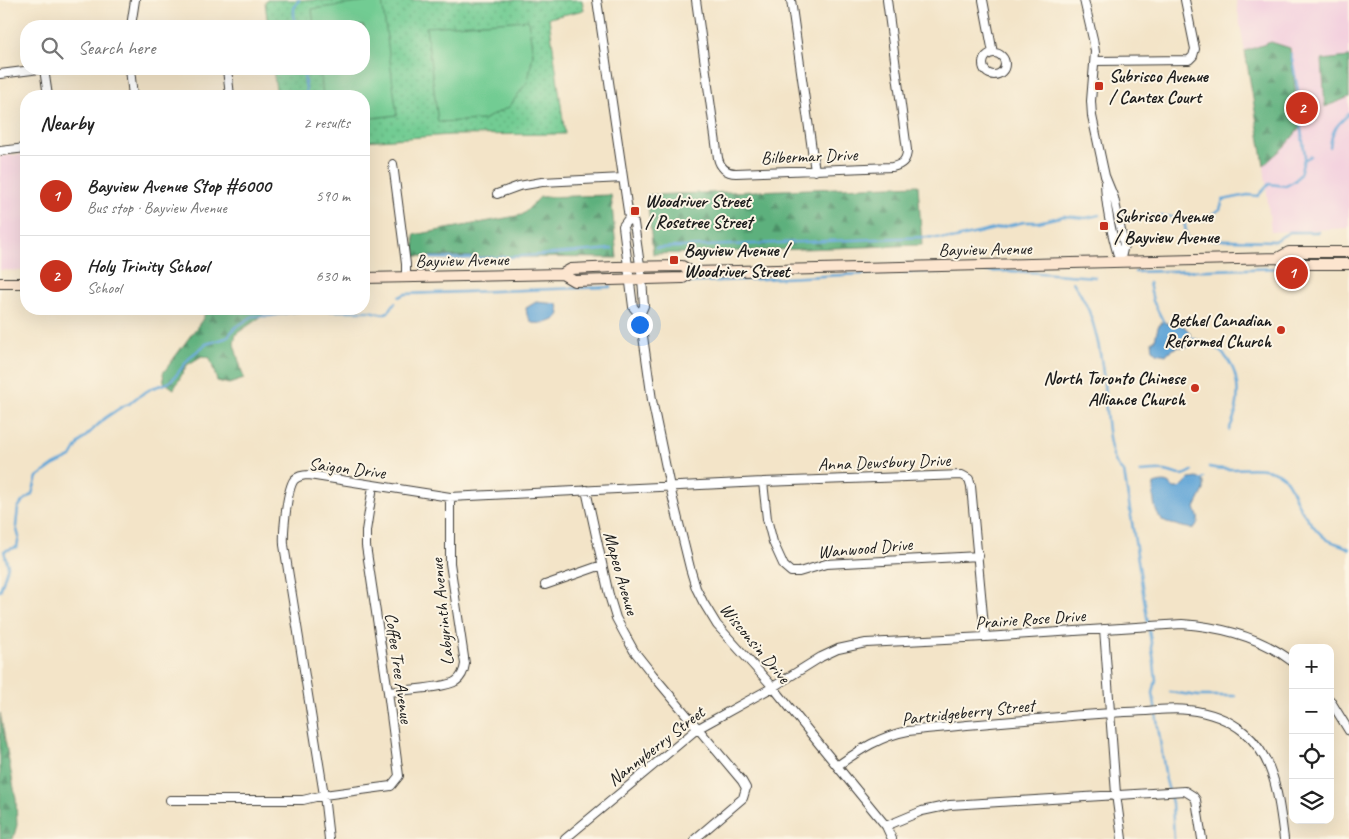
<!DOCTYPE html>
<html lang="en">
<head>
<meta charset="utf-8">
<style>
  :root { --surface:#fff; --page:#f2f2f2; --text:#222; --muted:#767676; --line:#e0e0e0; --accent:#c8321e }
  body { margin:0; font-family:Caveat,sans-serif; background:var(--page); color:var(--text) }
  .controls { position:absolute; right:15px; bottom:15px; display:grid; overflow:hidden; border-radius:10px; box-shadow:0 5px 20px #0002 }
  .controls button { width:45px; height:45px; display:grid; place-items:center; padding:0; border:0; border-bottom:1px solid var(--line); background:var(--surface); color:var(--text); font:25px sans-serif }
  .you { position:absolute; left:639px; top:324px; width:18px; height:18px; margin:-12px; border:4px solid #fff; border-radius:50%; background:#1a73e8; box-shadow:0 0 0 8px #1a73e833 }
  .badge { display:grid; place-items:center; width:32px; height:32px; border-radius:50%; background:var(--accent); color:#fff; font-size:16px; font-weight:700 }
  .pin { position:absolute; translate:-50% -50%; border:2px solid #fff; box-shadow:0 1px 5px #0006 }
  .list { margin:0; padding:0; list-style:none }
  h2 { display:flex; justify-content:space-between; align-items:center; height:65px; margin:0; padding:0 20px; font-size:21px }
  h2 small { font-size:16px; font-weight:400; color:var(--muted) }
  .list li { display:grid; grid-template-columns:32px 1fr auto; gap:15px; align-items:center; box-sizing:border-box; height:80px; padding:0 20px; border-top:1px solid var(--line) }
  .list b { display:block; font-size:19px; white-space:nowrap }
  .list p { margin:0; font-size:16px; white-space:nowrap; color:var(--muted) }
  .list em { font-size:16px; font-style:normal; color:var(--muted) }
  .icon { flex:none; width:28px; height:28px; fill:none; stroke:currentColor; stroke-width:2; stroke-linecap:round; stroke-linejoin:round }
  .map { position:relative; flex:none; width:1349px; height:839px; overflow:hidden }
  .search { position:absolute; background:var(--surface); box-shadow:0 5px 20px #0002; left:20px; top:20px; width:350px; height:55px; display:flex; align-items:center; gap:12px; box-sizing:border-box; padding:0 18px; border-radius:20px; color:var(--muted); font-size:19px }
  .panel { position:absolute; background:var(--surface); box-shadow:0 5px 20px #0002; left:20px; top:90px; width:350px; height:225px; border-radius:20px }
  .map>svg:first-child { display:block }
  .built { fill:#f3cfde }
  .grass { fill:url(#grass-dots); stroke:#477458 }
  .forest { fill:url(#forest-firs); stroke:#3c664c }
  .pitch { fill:#72cc93; stroke:#477458 }
  .water { fill:#62a6d7; stroke:#3f617a }
  .lines { fill:none; stroke-linecap:round; stroke-linejoin:round }
  .stream { stroke:#62a6d7; stroke-width:2.5 }
  .street-casing { stroke:#3c3a36; stroke-width:10 }
  .secondary-casing { stroke:#3c3a36; stroke-width:12 }
  .street { stroke:#fff; stroke-width:8 }
  .secondary { stroke:#fce5cf; stroke-width:10 }
  .poi-dot { fill:#c8321e; stroke:#fcf5e5; stroke-width:2 }
  .labels { text-anchor:middle; dominant-baseline:central; stroke-width:4; stroke-linejoin:round; paint-order:stroke }
  .poi-label { font-size:18px; font-weight:bold; fill:#1c1c1c; stroke:#fcf5e5; text-anchor:start }
  .street-label { font-size:18px; fill:#1c1c1c; stroke:#fcf5e5 }
</style>
</head>
<body>
<div class="map">
<svg width="1349" height="839" viewBox="0 0 1349 839">
  <defs>
    <pattern id="grass-dots" width="8" height="8" patternUnits="userSpaceOnUse" patternTransform="scale(1.25)"><rect width="8" height="8" fill="#72cc93"/><path d="M2 2h.1M6 6h.1" fill="none" stroke="#62af7e" stroke-width="1.8" stroke-linecap="round"/></pattern>
    <pattern id="forest-firs" width="22" height="20" patternUnits="userSpaceOnUse" patternTransform="scale(1.25)"><rect width="22" height="20" fill="#5db07d"/><path d="M5 1l3.5 6h-7zM16 11l3.5 6h-7z" fill="#4c8e66"/></pattern>
  </defs>
  <rect width="100%" height="100%" fill="#fcf5e5"/>
  <filter id="ink" filterUnits="userSpaceOnUse"><feTurbulence type="fractalNoise" baseFrequency=".02" numOctaves="2"/><feDisplacementMap in="SourceGraphic" scale="10" xChannelSelector="R" yChannelSelector="G"/><feConvolveMatrix kernelMatrix="1 2 1 2 8 2 1 2 1" color-interpolation-filters="sRGB"/></filter>
  <filter id="wash" filterUnits="userSpaceOnUse"><feTurbulence type="fractalNoise" baseFrequency=".0096" numOctaves="4" result="noise"/><feDisplacementMap in="SourceGraphic" scale="20" xChannelSelector="R" yChannelSelector="G"/><feGaussianBlur stdDeviation="1.12" result="paint"/><feColorMatrix in="noise" values="0 0 0 0 0 0 0 0 0 0 0 0 0 0 0 0 0 1.4 0 .05"/><feComposite in="paint" operator="in"/></filter>
  <g filter="url(#wash)">
    <rect width="100%" height="100%" fill="#f3e4c8"/>
    <!-- built -->
    <path class="built" d="M1236,0H1349V228L1271,232L1264,165Z
      M26,154V271L0,270V156Z"/>
    <!-- grass -->
    <path class="grass" d="M267,0H582L584,10L549,18L565,134L450,135L364,141V96H277L273,69H364V26H268L265,2Z"/>
    <!-- forest -->
    <path class="forest" d="M1271,42L1290,48L1300,128L1285,146L1264,165L1245,51Z
      M1349,57V97L1325,107L1322,60Z
      M918,185L922,245L653,254L647,195Z
      M611,195L617,258L415,256L414,235L522,215L540,197Z
      M207,309H264L262,316L236,334L234,344L244,379L229,384L217,381L210,358L202,356L187,365L174,389L164,382L163,373L202,320Z
      M0,713L16,799L17,825L13,839H0Z"/>
    <!-- pitch -->
    <path class="pitch" d="M382,0L397,115L364,119V96H323L320,69H364V26H314L312,9Z
      M528,20L533,54L528,81L509,107L483,120L438,122L426,27Z"/>
    <!-- water -->
    <path class="water" d="M536,302L558,304L560,314C555,323 542,324 532,323L527,315L526,308Z
      M1163,321L1168,324L1184,326L1190,333V337L1188,339L1189,344L1187,347C1178,346 1171,348 1166,355L1157,353L1153,350L1152,341L1155,340L1158,327Z
      M1198,478L1204,482V490L1195,508C1198,517 1201,521 1194,528C1189,529 1184,527 1179,526C1174,524 1167,524 1163,521C1153,513 1153,495 1154,484C1164,481 1167,481 1174,488H1180L1189,479Z"/>
    <g class="lines">
      <!-- stream -->
      <path class="stream" d="M294,26V8L299,0
        M303,69L307,96
        M1330,147C1332,129 1336,126 1349,114
        M1304,160L1311,156
        M1127,215L1178,217L1188,221L1204,220L1220,209L1223,200L1248,195L1258,196L1269,184L1286,186L1295,181L1300,174L1305,155L1300,123L1298,91L1291,54
        M1184,220L1187,239L1274,241L1290,232H1319
        M656,248L926,237L952,239L1024,222H1038L1064,216L1086,218L1099,215
        M431,258C492,260 552,254 612,249
        M1135,272L1286,268
        M1073,282C1081,294 1088,306 1092,320C1097,336 1101,356 1103,373C1106,393 1105,463 1124,472L1153,655L1156,680L1153,693L1166,780L1172,803L1174,839
        M682,283L904,272L1012,271L1095,277
        M1149,283L1153,301L1163,321
        M399,297L405,294L611,287
        M272,315L277,309
        M1190,337C1200,342 1214,346 1222,353C1242,372 1241,406 1229,430
        M1209,467C1231,473 1256,463 1278,473C1291,479 1294,500 1302,511C1309,521 1318,534 1328,540C1335,544 1343,544 1349,549
        M1140,472C1148,472 1157,470 1165,471C1178,473 1179,479 1192,471
        M1201,480L1204,478
        M0,591L8,566L4,551L17,547L19,537L16,526L18,508L22,502L32,494L37,477L54,465L71,457L79,443L105,418L123,406L129,404L136,398L152,388L168,383L174,378L191,356L206,344L226,338L236,327L253,316H270L299,311H370L383,314L388,312L395,303
        M1170,692L1198,696H1235"/>
    </g>
  </g>
  <g filter="url(#ink)">
    <g class="lines">
      <!-- street casing -->
      <g class="street-casing">
        <path id="street" d="M597,0L629,218L634,223L642,279L644,306L640,315L652,400L670,487L690,568L696,588L703,602L717,625L773,687L837,766L886,826L892,839
          M696,0L718,158C720,167 726,173 736,173L892,167C902,165 907,160 907,150L887,0
          M791,0L815,171
          M983,0L993,53
          M1084,0L1093,39L1095,52L1091,101L1092,116L1105,176L1114,198L1124,245L1120,262
          M131,26L135,0
          M983 64a11 11 0 1 1 22 0a11 11 0 1 1-22 0Z
          M1095,61L1189,60L1193,56L1195,49L1185,0
          M44,69L48,96
          M130,69L133,96
          M227,69L230,96
          M0,74L40,69
          M0,151L26,148
          M393,164L406,264V277
          M1105,183C1106,209 1112,236 1120,262
          M497,194L519,186L542,182L623,178
          M629,218L623,226L633,307L640,315
          M763,482L767,519L773,542L784,566L791,572H799L826,564L979,556
          M586,490L609,595L616,618L624,633L634,651L653,675L742,781L746,788L743,798L695,839
          M545,585L602,565
          M1104,629L1116,794L1122,839
          M388,692C403,690 446,688 456,681C462,677 464,671 465,664L450,563V497
          M1330,700L1349,731
          M837,766C860,750 880,736 908,731C962,725 1016,721 1070,716C1096,714 1121,712 1146,711C1160,710 1174,708 1188,710C1208,712 1228,719 1244,732C1276,759 1279,800 1284,839
          M170,800H303L324,795L391,786L399,776L388,692L366,546V531L373,486
          M886,826L922,811L950,805L1185,791L1193,796L1196,800L1202,839
          M329,839L324,795L284,545C283,532 287,489 294,480C298,476 303,475 309,475L450,497L763,482L962,475L969,479L971,486L985,637
          M565,839L697,729L773,687L821,657L838,649L866,643L985,637L1182,624C1222,627 1261,637 1293,662"/>
      </g>
      <!-- secondary casing -->
      <g class="secondary-casing">
        <path id="secondary" d="M1278,258L1288,264H1349
          M562,274L574,281L683,278L692,272
          M364,278L562,274L571,269L616,267L682,266L692,272L1278,258L1289,252H1349
          M0,283H26"/>
      </g>
      <!-- street -->
      <use href="#street" class="street"/>
      <!-- secondary -->
      <use href="#secondary" class="secondary"/>
    </g>
  </g>
  <!-- markers -->
  <g class="poi-dot">
    <rect x="1094" y="81" width="10" height="10" rx="2.5"/>
    <rect x="630" y="206" width="10" height="10" rx="2.5"/>
    <rect x="1099" y="221" width="10" height="10" rx="2.5"/>
    <rect x="669" y="255" width="10" height="10" rx="2.5"/>
    <circle cx="1281" cy="330" r="5"/>
    <circle cx="1195" cy="388" r="5"/>
  </g>
  <g class="labels">
    <!-- poi labels -->
    <g class="poi-label">
      <text x="1109" y="76">Subrisco Avenue<tspan x="1109" dy="21">/ Cantex Court</tspan></text>
      <text x="645" y="201">Woodriver Street<tspan x="645" dy="21">/ Rosetree Street</tspan></text>
      <text x="1114" y="216">Subrisco Avenue<tspan x="1114" dy="21">/ Bayview Avenue</tspan></text>
      <text x="684" y="250">Bayview Avenue /<tspan x="684" dy="21">Woodriver Street</tspan></text>
      <text x="1271" y="320" text-anchor="end">Bethel Canadian<tspan x="1271" dy="21">Reformed Church</tspan></text>
      <text x="1185" y="378" text-anchor="end">North Toronto Chinese<tspan x="1185" dy="21">Alliance Church</tspan></text>
    </g>
    <!-- street labels -->
    <g class="street-label">
      <text transform="translate(809 156) rotate(-2)">Bilbermar Drive</text>
      <text transform="translate(985 249) rotate(-1)">Bayview Avenue</text>
      <text transform="translate(462 260) rotate(-1)">Bayview Avenue</text>
      <text transform="translate(884 462) rotate(-2)">Anna Dewsbury Drive</text>
      <text transform="translate(347 468) rotate(7)">Saigon Drive</text>
      <text transform="translate(865 548) rotate(-5)">Wanwood Drive</text>
      <text transform="translate(621 573) rotate(74)">Mapeo Avenue</text>
      <text transform="translate(442 612) rotate(-96)">Labyrinth Avenue</text>
      <text transform="translate(1030 619) rotate(-4)">Prairie Rose Drive</text>
      <text transform="translate(755 643) rotate(50)">Wisconsin Drive</text>
      <text transform="translate(399 668) rotate(82)">Coffee Tree Avenue</text>
      <text transform="translate(968 712) rotate(-6)">Partridgeberry Street</text>
      <text transform="translate(656 746) rotate(-38)">Nannyberry Street</text>
    </g>
  </g>
</svg>
<div class="controls">
<button>+</button>
<button>−</button>
<button><svg class="icon" aria-label="locate" viewBox="0 0 24 24"><circle cx="12" cy="12" r="6"/><path d="M12 2v4M12 18v4M2 12h4M18 12h4"/></svg></button>
<button><svg class="icon" aria-label="layers" viewBox="0 0 24 24"><path d="M12 4l9 5-9 5-9-5zM3 14l9 5 9-5"/></svg></button>
</div>
<div class="you"></div>
<div class="pin badge" style="left:1292px;top:273px">1</div>
<div class="pin badge" style="left:1302px;top:108px">2</div>
<div class="search"><svg class="icon" aria-label="search" viewBox="0 0 24 24"><circle cx="10" cy="10" r="6"/><path d="M15 15l6 6"/></svg>Search here</div>
<section class="panel">
<h2>Nearby<small>2 results</small></h2>
<ul class="list">
<li><span class="badge">1</span><div><b>Bayview Avenue Stop #6000</b><p>Bus stop · Bayview Avenue</p></div><em>590 m</em></li>
<li><span class="badge">2</span><div><b>Holy Trinity School</b><p>School</p></div><em>630 m</em></li>
</ul>
</section>
</div>
</body>
</html>
